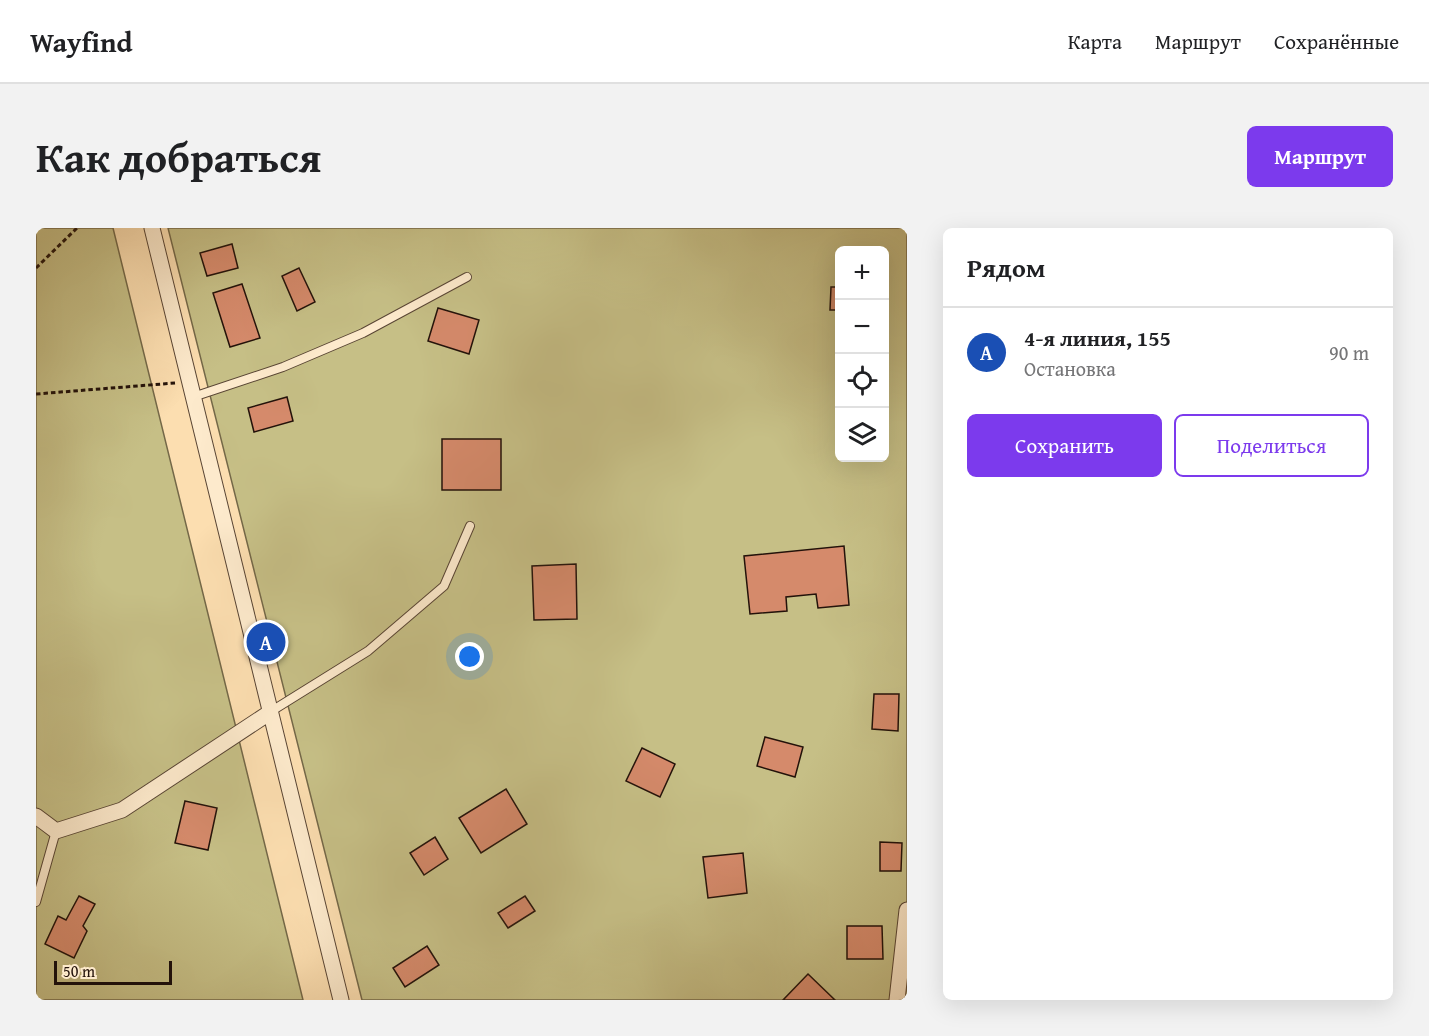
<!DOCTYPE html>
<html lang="ru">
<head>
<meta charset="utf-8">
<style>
  :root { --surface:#fff; --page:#f2f2f2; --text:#202124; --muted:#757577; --line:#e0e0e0; --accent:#7c3aed }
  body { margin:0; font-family:"Gentium Book Plus",serif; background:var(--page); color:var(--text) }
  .controls { position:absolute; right:18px; top:18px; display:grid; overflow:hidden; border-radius:9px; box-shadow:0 6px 24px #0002 }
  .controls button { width:54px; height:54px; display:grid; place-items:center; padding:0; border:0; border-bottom:2px solid var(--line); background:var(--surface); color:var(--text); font:30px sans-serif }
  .scale { position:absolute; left:18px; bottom:15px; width:118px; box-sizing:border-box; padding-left:6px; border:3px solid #23120a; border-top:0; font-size:16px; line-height:21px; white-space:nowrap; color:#23120a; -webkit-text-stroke:4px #fdeacc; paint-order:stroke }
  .you { position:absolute; left:434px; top:429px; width:21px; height:21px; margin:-15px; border:4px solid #fff; border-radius:50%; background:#1a73e8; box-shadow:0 0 0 9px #1a73e833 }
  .badge { display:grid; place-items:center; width:39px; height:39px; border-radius:50%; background:var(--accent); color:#fff; font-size:20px; font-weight:700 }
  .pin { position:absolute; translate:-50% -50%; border:3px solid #fff; box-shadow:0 2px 6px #0006 }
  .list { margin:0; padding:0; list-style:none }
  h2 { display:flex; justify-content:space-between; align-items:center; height:78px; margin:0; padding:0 24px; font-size:26px }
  h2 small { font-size:20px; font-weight:400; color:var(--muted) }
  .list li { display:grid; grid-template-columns:39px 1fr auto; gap:18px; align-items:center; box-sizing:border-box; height:90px; padding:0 24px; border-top:2px solid var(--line) }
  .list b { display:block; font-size:22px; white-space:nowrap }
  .list p { margin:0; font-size:20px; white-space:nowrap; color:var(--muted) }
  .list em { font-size:20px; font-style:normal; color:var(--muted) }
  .actions { display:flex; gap:12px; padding:18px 24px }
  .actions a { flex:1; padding:14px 0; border:2px solid var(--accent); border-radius:9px; text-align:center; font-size:21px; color:var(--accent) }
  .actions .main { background:var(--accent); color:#fff }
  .icon { flex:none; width:33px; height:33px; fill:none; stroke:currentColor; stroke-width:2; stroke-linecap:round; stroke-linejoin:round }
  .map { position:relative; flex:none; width:871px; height:772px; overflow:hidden; border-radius:9px }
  header { display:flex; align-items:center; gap:36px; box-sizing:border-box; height:84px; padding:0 30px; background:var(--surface); border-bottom:2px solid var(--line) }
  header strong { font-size:28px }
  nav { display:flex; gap:33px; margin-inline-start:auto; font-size:21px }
  .intro { display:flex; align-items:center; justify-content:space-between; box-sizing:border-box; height:144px; padding:0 36px }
  h1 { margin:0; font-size:42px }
  .button { padding:15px 27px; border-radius:9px; background:var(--accent); color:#fff; font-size:21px; font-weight:700 }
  main { display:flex; gap:36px; padding:0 36px }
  aside { flex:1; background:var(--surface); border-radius:9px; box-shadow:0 6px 24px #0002 }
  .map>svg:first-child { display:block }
  .green { fill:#c6bf86; stroke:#746848; stroke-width:1.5; fill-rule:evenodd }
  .building { fill:#d58a6b; stroke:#23120a; stroke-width:1.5 }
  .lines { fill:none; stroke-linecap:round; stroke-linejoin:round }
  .lane-casing { stroke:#594534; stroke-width:10 }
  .street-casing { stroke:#594534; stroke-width:17 }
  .path { stroke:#23120a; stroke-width:3; stroke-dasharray:4.5 3; stroke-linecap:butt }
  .lane { stroke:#fdeacc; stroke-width:8 }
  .street { stroke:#fdeacc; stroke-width:15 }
</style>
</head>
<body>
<header>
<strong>Wayfind</strong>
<nav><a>Карта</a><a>Маршрут</a><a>Сохранённые</a></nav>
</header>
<div class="intro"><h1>Как добраться</h1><a class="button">Маршрут</a></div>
<main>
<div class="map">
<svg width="871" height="772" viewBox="0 0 871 772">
  <rect width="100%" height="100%" fill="#fcdeb0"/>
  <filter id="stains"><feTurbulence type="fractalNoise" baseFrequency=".00333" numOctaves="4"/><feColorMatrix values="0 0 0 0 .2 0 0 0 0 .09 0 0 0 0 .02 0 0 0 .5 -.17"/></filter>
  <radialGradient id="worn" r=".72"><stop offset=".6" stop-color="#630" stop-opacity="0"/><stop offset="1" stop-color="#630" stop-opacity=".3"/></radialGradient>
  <!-- green -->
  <path class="green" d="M0,0H77L267,772H0Z
    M132,0H871V772H326ZM804,22H848V230H804Z"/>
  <!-- building -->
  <path class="building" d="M196,16L202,40L171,48L164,25Z
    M263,40L279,74L261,83L246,48Z
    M206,56L224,110L194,119L177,65Z
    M795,59H804V82H794Z
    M402,80L443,92L433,126L392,113Z
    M251,169L257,193L218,204L212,180Z
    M406,211H465V262H406Z
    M808,318L813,377L782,380L780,366L750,369L751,383L714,386L708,328Z
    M540,336L541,391L498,392L496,338Z
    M838,466H863L862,503L836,501Z
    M729,509L767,519L759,549L721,538Z
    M606,520L639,536L624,569L590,553Z
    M470,561L491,596L445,625L423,590Z
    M149,573L181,580L172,622L139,615Z
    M399,609L412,631L388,647L374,625Z
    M844,614L866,615L865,643H844Z
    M707,625L711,665L672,670L667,629Z
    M43,668L59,676L47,698L51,703L38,730L9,716L22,688L30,692Z
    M489,668L499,683L472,700L462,685Z
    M811,698H846L847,731H811Z
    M391,718L403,737L369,759L357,740Z
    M772,746L799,772H747Z"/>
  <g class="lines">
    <!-- lane casing -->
    <g class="lane-casing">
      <path id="lane" d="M157,169L247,139L327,105L431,49
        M234,484L332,423L408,358L434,298
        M0,674L20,603"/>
    </g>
    <!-- street casing -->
    <g class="street-casing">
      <path id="street" d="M116,0L305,772
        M0,588L20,603L86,582L233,485
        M861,772L871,682"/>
    </g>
    <!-- path -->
    <path class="path" d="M0,40L41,0
      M0,166L139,155"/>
    <!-- lane -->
    <use href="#lane" class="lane"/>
    <!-- street -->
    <use href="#street" class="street"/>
  </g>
  <rect width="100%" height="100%" filter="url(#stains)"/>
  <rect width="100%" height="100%" fill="url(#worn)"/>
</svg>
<div class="controls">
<button>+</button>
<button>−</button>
<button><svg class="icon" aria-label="locate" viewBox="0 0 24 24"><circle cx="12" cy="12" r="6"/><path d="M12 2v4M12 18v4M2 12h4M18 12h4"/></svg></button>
<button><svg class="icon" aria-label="layers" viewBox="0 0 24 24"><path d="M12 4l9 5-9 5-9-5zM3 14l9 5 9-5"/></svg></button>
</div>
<div class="scale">50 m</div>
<div class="you"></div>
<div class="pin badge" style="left:230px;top:414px;background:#1a4fb4">A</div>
</div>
<aside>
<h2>Рядом<small></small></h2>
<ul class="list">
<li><span class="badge" style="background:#1a4fb4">A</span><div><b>4-я линия, 155</b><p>Остановка</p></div><em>90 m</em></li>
</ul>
<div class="actions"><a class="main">Сохранить</a><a>Поделиться</a></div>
</aside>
</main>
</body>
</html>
